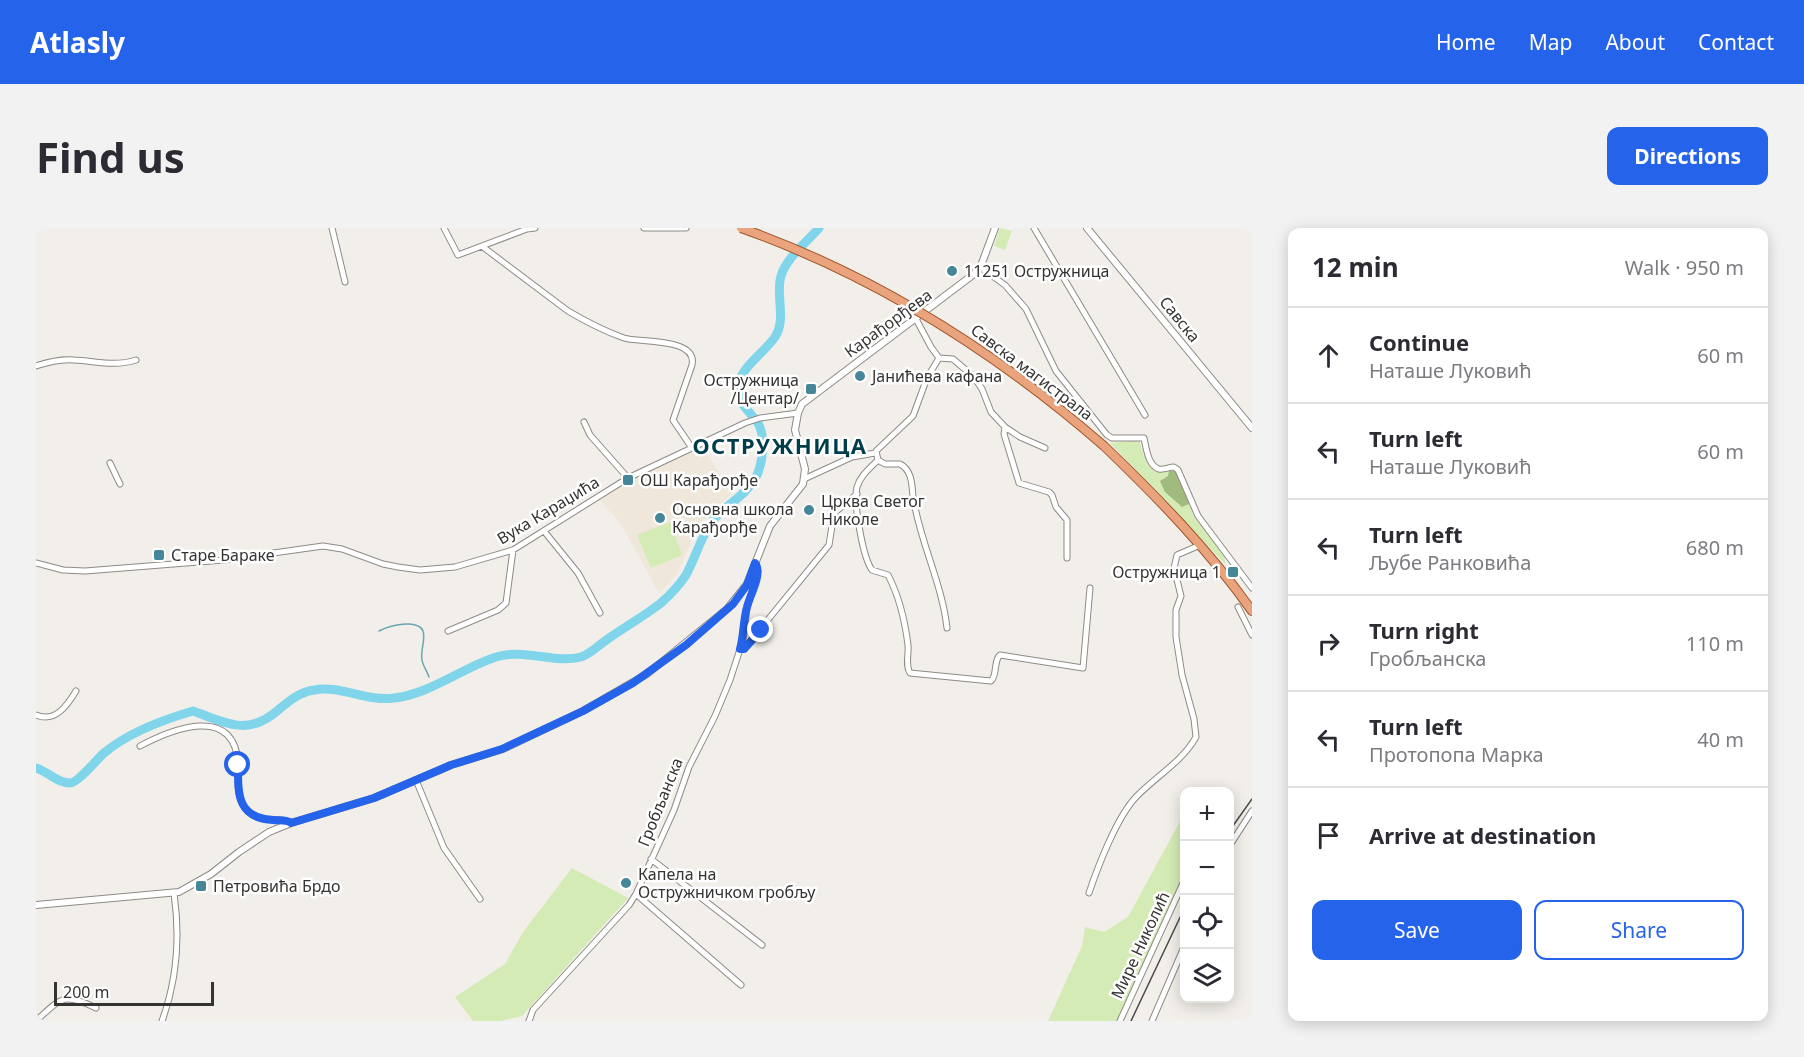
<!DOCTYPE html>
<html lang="en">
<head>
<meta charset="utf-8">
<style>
  :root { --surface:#fff; --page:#f2f2f3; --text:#2b2b33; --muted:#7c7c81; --line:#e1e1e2; --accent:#2563eb }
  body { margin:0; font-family:"Noto Sans",sans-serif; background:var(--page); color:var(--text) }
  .controls { position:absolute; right:18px; bottom:18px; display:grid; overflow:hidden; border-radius:12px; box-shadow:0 3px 15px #0003 }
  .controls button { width:54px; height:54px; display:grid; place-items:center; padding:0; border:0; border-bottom:2px solid var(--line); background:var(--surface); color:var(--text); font:30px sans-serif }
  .scale { position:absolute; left:18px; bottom:15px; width:160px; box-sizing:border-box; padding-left:6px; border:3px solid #353432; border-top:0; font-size:16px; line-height:21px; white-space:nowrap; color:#353432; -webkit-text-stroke:4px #fff; paint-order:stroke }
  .stop { position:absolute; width:18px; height:18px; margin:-14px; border:4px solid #2563eb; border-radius:50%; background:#fff }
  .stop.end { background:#2563eb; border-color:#fff; box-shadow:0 2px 6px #0008 }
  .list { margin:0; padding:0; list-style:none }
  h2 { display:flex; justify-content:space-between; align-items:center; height:78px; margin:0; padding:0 24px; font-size:26px }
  h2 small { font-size:20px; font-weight:400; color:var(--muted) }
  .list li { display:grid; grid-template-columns:39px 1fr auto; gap:18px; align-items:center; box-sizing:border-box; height:96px; padding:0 24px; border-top:2px solid var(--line) }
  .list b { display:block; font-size:22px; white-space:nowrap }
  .list p { margin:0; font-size:20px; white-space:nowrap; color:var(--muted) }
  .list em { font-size:20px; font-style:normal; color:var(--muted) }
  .actions { display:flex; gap:12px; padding:18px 24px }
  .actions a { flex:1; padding:14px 0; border:2px solid var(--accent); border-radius:12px; text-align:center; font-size:21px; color:var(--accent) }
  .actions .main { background:var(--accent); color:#fff }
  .icon { flex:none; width:33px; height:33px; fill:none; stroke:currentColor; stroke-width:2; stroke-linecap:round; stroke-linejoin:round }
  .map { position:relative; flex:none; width:1216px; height:793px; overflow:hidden; border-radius:12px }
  header { display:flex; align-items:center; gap:36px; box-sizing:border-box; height:84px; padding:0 30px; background:var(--accent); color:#fff }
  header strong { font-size:28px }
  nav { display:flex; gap:33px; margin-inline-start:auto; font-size:21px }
  .intro { display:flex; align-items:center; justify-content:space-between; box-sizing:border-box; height:144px; padding:0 36px }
  h1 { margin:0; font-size:42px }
  .button { padding:15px 27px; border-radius:12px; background:var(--accent); color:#fff; font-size:21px; font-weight:700 }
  main { display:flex; gap:36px; padding:0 36px }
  aside { flex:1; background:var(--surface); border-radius:12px; box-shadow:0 3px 15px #0003 }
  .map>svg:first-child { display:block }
  .built { fill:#eee7da }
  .green { fill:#d4ebb6 }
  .forest { fill:#a1bb7f }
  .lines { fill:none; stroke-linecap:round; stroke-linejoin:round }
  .stream { stroke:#6aa5b4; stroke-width:1.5 }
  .river { stroke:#81d5eb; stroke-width:9 }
  .minor-casing { stroke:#8e8b86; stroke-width:7 }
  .tertiary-casing { stroke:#8e8b86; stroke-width:8 }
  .primary-casing { stroke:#a0562b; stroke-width:10 }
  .minor { stroke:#fff; stroke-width:5 }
  .tertiary { stroke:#fff; stroke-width:6 }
  .primary { stroke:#e9a47d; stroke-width:8 }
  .rail { stroke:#4b4a47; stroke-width:1.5 }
  .primary-bridge-casing { stroke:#a0562b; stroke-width:10; stroke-linecap:butt }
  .primary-bridge { stroke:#e9a47d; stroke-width:8 }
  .route { stroke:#2563eb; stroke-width:8 }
  .poi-dot { fill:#458798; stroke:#fff; stroke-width:2 }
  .labels { text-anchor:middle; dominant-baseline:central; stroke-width:5; stroke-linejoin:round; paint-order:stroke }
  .poi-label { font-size:16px; fill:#353432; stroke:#fff; text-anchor:start }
  .street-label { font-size:16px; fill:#353432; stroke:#fff }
  .district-label { font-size:22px; font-weight:bold; letter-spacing:1.5px; fill:#003d4a; stroke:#fff }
</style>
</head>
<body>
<header>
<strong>Atlasly</strong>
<nav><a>Home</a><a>Map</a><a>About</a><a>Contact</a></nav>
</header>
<div class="intro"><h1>Find us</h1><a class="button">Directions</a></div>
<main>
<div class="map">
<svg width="1216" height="793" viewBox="0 0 1216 793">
  <rect width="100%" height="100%" fill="#f2efea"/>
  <!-- built -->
  <path class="built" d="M667,219L696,266L663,296L641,346L623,365L585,296L563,271L603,247Z"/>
  <!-- green -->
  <path class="green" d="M964,0L976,3L969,22L958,18Z
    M1103,212L1108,228L1119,244H1141L1158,289L1189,328V336L1074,215Z
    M634,294L646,327L615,340L601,307Z
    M1148,586V648L1081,793H1012L1046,718L1049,699L1068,704L1092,689Z
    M536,640L592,670L486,788L465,793H437L419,769L469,736L487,704Z"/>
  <!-- forest -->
  <path class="forest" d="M1133,242L1141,244L1153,276L1146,279L1129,264L1124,253L1132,248Z"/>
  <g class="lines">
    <!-- stream -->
    <path class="stream" d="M343,403C352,398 382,390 387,403C390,412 384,422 386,432C387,438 391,443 393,449"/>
    <!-- river -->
    <path class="river" d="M0,540C12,543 20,555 34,555C42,555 60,532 68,525C93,504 126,492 157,483C188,494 211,509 241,483C252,474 263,464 278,462C305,457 331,474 358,470C394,466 426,440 460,429C489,420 517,436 545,429C553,427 562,418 569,413C587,400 607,389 625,375C633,368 644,356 650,347C660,329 665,307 678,291C690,277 709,268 719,251C727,237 730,209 722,195C714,183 700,175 702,158C705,139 728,125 739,109C751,90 739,68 745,48C750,30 771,14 783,0"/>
    <!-- minor casing -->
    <g class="minor-casing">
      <path id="minor" d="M296,0L309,54
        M408,0L422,27L491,1L499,0
        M608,0H650
        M998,0L1109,187
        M447,19L532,83C549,93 568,103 588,110C602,115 662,109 656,137L637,192L656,220
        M944,39L969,57L990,81L1020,143L1071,207L1076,210H1108C1110,219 1112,238 1123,241C1128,242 1133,239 1138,239L1142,242L1162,288L1216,360
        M880,91L895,119L903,130L917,131L938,149L946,161L955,184L969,199L984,209L1009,220
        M0,138C12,134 25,131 38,132C60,133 78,139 100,132
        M548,194L554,207L592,250
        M969,199L968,206L983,255L1013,264L1016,267L1020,279L1031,292V330
        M842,232C834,240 824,248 821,259C817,274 827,330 836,342L852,347C863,368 869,393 872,417C873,426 869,437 874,445L955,453C962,446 957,433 964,427L1047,440L1054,360
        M842,232L849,236H864C876,242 876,257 877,269C884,314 906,355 911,400
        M842,232L840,223L877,188L891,150L903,130
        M74,235L84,256
        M768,251L816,229L839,225
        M508,303L542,345L564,385
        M0,335L27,342L49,343L188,332L287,318L306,321L347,336L362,339L384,342L419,339L477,322L592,250L709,195L724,190L762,185
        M1202,379L1216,407
        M412,403L462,382L470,375L477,322
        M704,421H708L793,317L798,285L821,266
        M0,487C19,495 31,478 40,463
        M104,518C136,501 198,476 202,535C203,550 199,567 209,580C223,598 244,587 255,595
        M380,552L408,620L444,671
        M1194,617L1216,583
        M615,631L726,717
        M1053,665C1062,638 1081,589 1100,569C1119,549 1146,534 1160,509L1158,491L1146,447L1140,409V382L1145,368L1138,340L1141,327L1164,317
        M600,666L705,757
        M0,793C25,770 27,764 60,780
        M126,793C141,752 144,707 138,665
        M493,793L497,782L593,677L600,666L638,582L653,539L679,488L694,452L707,412L711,380L722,343L719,335
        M1084,793L1148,653
        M1116,793L1148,719"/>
    </g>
    <!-- tertiary casing -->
    <g class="tertiary-casing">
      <path id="tertiary" d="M1051,0L1216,200
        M0,677L143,664L175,646L203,624L233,604L255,595L338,570L415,537L467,521L547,483L611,446L691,381L711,356L734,298L767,256L769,241L759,202L762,185L766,176L938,46L946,35L959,0"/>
    </g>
    <!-- primary casing -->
    <g class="primary-casing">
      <path id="primary" d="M1068,218C1121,269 1173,322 1216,383"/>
    </g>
    <!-- minor -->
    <use href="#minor" class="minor"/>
    <!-- tertiary -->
    <use href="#tertiary" class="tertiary"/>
    <!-- primary -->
    <use href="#primary" class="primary"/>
    <!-- rail -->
    <path class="rail" d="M1194,602L1216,571
      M1095,793L1148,681"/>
    <!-- primary-bridge casing -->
    <g class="primary-bridge-casing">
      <path id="primary-bridge" d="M705,0C840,48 960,124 1068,218"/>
    </g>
    <!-- primary-bridge -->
    <use href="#primary-bridge" class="primary-bridge"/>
  </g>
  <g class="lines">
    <!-- route -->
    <path class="route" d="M202,537C202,566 201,590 237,592C244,593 250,591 255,595L338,570L415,537L466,521L547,483L597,455L650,417L697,376L711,357L719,335C727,345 714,367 711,379C707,393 708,407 704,421H708L725,402"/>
  </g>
  <!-- markers -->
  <g class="poi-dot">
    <circle cx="916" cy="43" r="6"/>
    <circle cx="824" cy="148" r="6"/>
    <rect x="769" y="155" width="12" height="12" rx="3"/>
    <rect x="586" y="246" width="12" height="12" rx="3"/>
    <circle cx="773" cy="282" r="6"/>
    <circle cx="624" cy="290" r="6"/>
    <rect x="117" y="321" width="12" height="12" rx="3"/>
    <rect x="1191" y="338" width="12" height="12" rx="3"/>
    <circle cx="590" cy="655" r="6"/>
    <rect x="159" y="652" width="12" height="12" rx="3"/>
  </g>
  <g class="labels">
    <!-- poi labels -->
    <g class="poi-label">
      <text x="928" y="43">11251 Остружница</text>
      <text x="836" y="148">Јанићева кафана</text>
      <text x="763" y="152" text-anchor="end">Остружница<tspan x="763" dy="18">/Центар/</tspan></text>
      <text x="604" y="252">ОШ Карађорђе</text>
      <text x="785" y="273">Црква Светог<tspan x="785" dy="18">Николе</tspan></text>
      <text x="636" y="281">Основна школа<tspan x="636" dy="18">Карађорђе</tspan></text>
      <text x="135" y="327">Старе Бараке</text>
      <text x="1185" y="344" text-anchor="end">Остружница 1</text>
      <text x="602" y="646">Капела на<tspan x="602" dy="18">Остружничком гробљу</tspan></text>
      <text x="177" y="658">Петровића Брдо</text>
    </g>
    <!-- street labels -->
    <g class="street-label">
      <text transform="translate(1144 91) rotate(51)">Савска</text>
      <text transform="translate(852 95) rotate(-36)">Карађорђева</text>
      <text transform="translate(996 144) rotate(37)">Савска магистрала</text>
      <text transform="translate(512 282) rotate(-31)">Вука Караџића</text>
      <text transform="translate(624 574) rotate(-68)">Гробљанска</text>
      <text transform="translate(1104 717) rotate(-65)">Мире Николић</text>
    </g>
    <!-- district labels -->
    <g class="district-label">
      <text x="744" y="217">ОСТРУЖНИЦА</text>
    </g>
  </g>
</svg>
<div class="controls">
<button>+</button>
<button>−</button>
<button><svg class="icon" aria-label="locate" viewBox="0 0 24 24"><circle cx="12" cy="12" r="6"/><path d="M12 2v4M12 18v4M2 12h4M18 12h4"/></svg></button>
<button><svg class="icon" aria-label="layers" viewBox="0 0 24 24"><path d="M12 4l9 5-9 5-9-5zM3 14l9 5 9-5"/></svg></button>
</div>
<div class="scale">200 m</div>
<div class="stop" style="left:202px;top:537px"></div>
<div class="stop end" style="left:725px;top:402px"></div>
</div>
<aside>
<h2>12 min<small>Walk · 950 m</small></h2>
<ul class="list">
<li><svg class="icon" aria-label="ahead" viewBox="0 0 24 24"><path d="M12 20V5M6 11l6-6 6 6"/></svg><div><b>Continue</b><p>Наташе Луковић</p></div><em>60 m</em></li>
<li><svg class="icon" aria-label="left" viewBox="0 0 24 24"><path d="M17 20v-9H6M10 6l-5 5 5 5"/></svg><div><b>Turn left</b><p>Наташе Луковић</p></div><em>60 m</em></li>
<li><svg class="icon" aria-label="left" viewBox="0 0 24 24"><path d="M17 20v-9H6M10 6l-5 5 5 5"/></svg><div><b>Turn left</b><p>Љубе Ранковића</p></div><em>680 m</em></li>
<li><svg class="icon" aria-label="right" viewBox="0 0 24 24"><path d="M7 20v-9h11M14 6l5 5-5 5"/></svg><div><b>Turn right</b><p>Гробљанска</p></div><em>110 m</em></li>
<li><svg class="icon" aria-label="left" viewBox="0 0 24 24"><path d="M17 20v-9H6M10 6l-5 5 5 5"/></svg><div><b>Turn left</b><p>Протопопа Марка</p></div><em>40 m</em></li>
<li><svg class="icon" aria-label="arrive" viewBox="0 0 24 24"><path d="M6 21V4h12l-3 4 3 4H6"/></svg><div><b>Arrive at destination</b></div></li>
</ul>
<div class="actions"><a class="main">Save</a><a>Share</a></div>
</aside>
</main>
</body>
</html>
